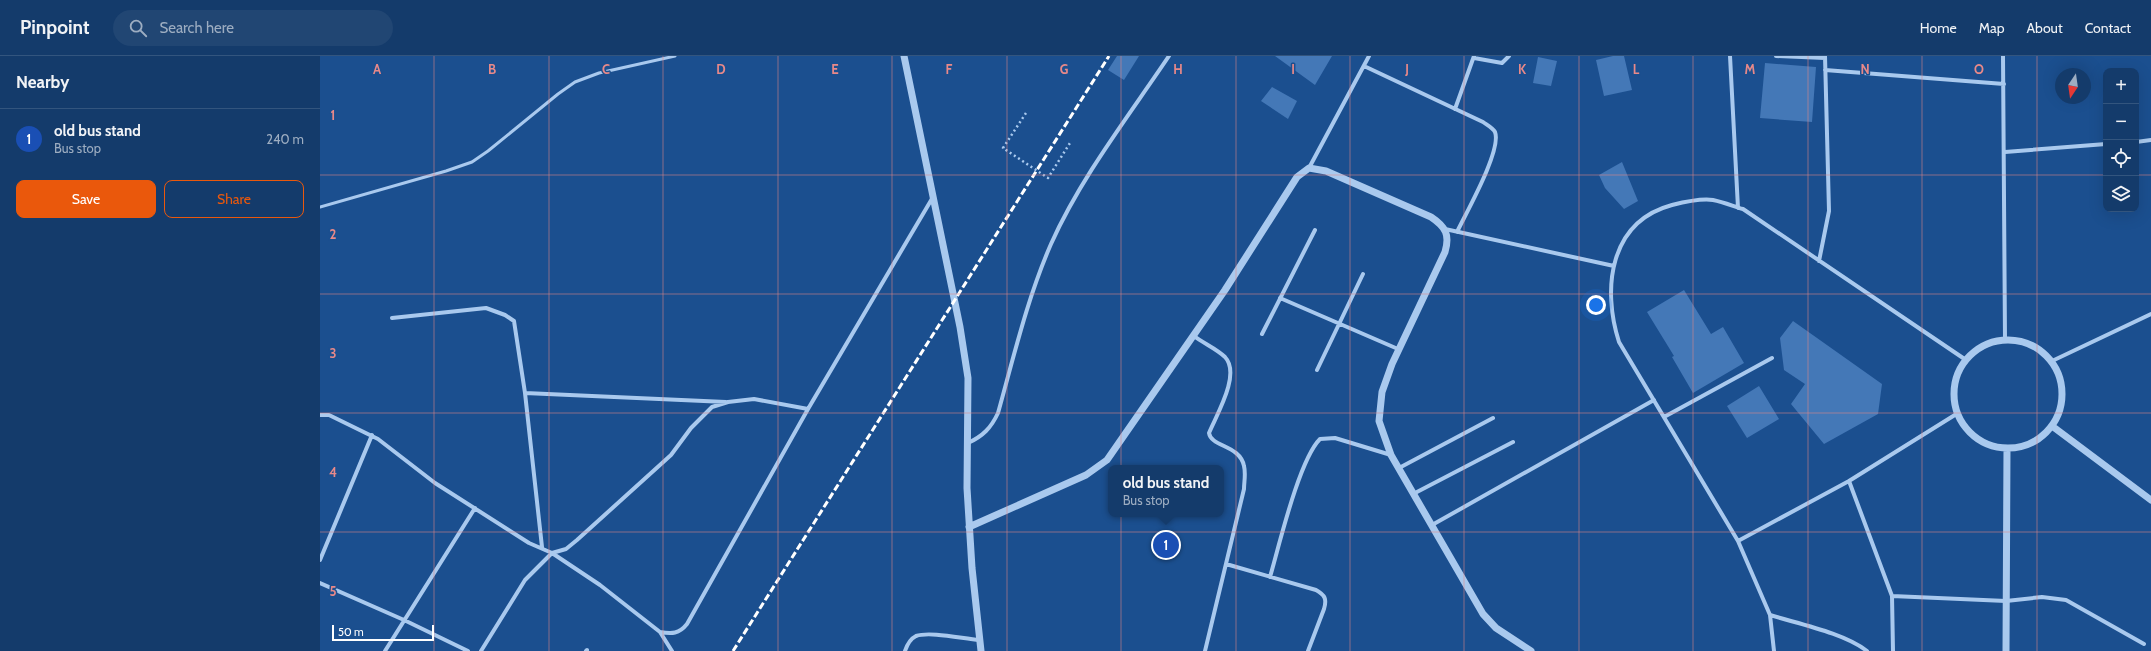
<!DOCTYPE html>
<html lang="en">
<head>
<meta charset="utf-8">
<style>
  :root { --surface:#143b6b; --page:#214673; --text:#f1f3f6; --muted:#9dadc1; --line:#33557e; --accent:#ea580c }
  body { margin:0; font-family:Cabin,sans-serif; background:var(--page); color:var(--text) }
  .controls { position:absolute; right:12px; top:12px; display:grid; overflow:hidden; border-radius:8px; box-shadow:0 4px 16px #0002 }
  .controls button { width:36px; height:36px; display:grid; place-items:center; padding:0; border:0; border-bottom:1px solid var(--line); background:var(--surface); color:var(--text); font:20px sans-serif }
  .compass { position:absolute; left:1735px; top:12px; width:36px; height:36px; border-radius:50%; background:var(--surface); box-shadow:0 4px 16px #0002; rotate:193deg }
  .scale { position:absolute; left:12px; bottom:10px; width:102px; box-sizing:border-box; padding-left:4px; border:2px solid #fff; border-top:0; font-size:11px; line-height:14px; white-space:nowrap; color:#fff; -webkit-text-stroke:3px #1b4f8f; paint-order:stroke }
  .you { position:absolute; left:1276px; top:249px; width:14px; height:14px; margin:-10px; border:3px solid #fff; border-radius:50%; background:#1a73e8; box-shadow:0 0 0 6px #1a73e833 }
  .badge { display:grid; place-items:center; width:26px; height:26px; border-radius:50%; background:var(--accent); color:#fff; font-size:13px; font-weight:700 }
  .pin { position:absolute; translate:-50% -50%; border:2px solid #fff; box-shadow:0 1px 4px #0006 }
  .popup { position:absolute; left:788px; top:409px; width:116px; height:52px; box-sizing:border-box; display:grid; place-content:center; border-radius:8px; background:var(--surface); filter:drop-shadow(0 1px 3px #0005); font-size:13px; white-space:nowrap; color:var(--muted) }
  .popup b { font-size:15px; color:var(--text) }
  .popup::after { content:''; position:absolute; left:50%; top:100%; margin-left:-8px; border:8px solid transparent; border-top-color:var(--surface) }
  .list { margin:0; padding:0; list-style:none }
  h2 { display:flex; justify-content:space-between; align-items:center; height:52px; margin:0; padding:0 16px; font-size:17px }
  h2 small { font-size:13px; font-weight:400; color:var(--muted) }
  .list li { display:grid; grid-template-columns:26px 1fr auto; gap:12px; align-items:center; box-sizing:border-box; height:60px; padding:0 16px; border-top:1px solid var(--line) }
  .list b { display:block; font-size:15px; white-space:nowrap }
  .list p { margin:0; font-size:13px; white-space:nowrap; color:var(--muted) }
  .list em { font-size:13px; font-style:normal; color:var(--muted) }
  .actions { display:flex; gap:8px; padding:12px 16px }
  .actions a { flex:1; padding:9px 0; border:1px solid var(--accent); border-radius:8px; text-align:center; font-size:14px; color:var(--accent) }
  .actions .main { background:var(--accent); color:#fff }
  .icon { flex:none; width:22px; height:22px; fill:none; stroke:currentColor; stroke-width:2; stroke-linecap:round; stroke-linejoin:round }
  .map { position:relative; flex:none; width:1831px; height:595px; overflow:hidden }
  header { display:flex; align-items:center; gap:24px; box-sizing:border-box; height:56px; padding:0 20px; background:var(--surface); border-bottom:1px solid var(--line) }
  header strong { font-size:19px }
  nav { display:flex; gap:22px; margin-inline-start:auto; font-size:14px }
  .search { width:280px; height:36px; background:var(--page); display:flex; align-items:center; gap:10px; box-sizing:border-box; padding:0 14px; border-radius:22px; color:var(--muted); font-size:15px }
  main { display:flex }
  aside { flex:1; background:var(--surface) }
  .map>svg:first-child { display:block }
  .building { fill:#4478b7 }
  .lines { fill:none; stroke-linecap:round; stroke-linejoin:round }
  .service { stroke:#a9c9ee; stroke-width:3 }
  .minor { stroke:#a9c9ee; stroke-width:4 }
  .tertiary { stroke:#a9c9ee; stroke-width:7 }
  .rail { stroke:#fff; stroke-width:3; stroke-dasharray:7 3; stroke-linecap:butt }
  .path-bridge { stroke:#a9c9ee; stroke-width:2.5; stroke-dasharray:2 3; stroke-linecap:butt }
  .grid { fill:none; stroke:#e88989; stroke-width:1; stroke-opacity:0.55 }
  .grid-label { font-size:13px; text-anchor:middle; font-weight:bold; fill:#e88989; stroke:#1b4f8f; stroke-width:3; stroke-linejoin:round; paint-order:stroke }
</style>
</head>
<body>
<header>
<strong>Pinpoint</strong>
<div class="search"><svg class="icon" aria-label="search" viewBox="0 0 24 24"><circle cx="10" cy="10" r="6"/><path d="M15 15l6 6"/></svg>Search here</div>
<nav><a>Home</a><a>Map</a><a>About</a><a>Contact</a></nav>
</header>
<main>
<aside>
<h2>Nearby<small></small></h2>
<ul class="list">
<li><span class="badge" style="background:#1a4fb4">1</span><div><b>old bus stand</b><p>Bus stop</p></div><em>240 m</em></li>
</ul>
<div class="actions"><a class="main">Save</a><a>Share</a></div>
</aside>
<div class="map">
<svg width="1831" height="595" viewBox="0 0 1831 595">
  <rect width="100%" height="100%" fill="#1b4f8f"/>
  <!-- building -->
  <path class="building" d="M797,0H819L804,24L788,14Z
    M955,0H1012L995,29Z
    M1293,0H1304L1312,34L1284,40L1276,4Z
    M1218,1L1237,5L1231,30L1213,27Z
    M1445,7L1496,11L1492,66L1440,62Z
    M952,31L977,45L968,63L941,45Z
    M1302,106L1318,145L1304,153L1285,132L1279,119Z
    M1364,234L1391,278L1403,271L1424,307L1373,337L1352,301L1354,300L1327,256Z
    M1473,265L1562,328L1558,358L1504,388L1471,348L1485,328L1464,314L1460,282Z
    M1439,330L1459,363L1427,382L1407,350Z"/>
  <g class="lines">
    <!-- service -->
    <path class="service" d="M0,151L126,115L152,106L168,95L238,38L255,26L279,17L355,0"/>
    <!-- minor -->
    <path class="minor" d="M1410,0L1418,152
      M1456,0L1505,2
      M1683,0L1685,284
      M1154,2L1182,7L1189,0
      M1044,10L1163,66C1167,69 1173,72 1175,76C1182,94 1146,157 1137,176
      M1505,14L1684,28
      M1135,53L1154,0
      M1816,86L1831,84
      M1685,96L1786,88
      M989,112L1049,0
      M1125,173L1294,210
      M1499,205L1509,155L1505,0
      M960,242L1078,293
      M72,262L166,252L185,259L194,265L205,337L222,491
      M942,278L995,174
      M874,280C883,287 897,293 905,301C921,318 897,358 889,377C891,391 920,389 924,410C926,418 924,426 924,433L885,595
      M1732,305L1831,258
      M997,314L1043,218
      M205,337L406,346
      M0,359H9L58,383L115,427L209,487L232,497L280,529L340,576C352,578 359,578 367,568L488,353L613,141
      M1344,361L1452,302
      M648,387C663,380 671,372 678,357C694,300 707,243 731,188C761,121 808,61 849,0
      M1079,412L1173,362
      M1529,425L1572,540L1573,595
      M1095,437L1193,386
      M1112,469L1334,344
      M1418,485L1529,425L1638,357
      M0,504L52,379
      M906,508L996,534C1005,539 1007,543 1004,553L988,595
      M950,521C959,490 979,404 1000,383L1015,382L1071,399
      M0,527L84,564L148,595
      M1572,540L1686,545L1722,541L1746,544L1824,588
      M1450,559C1479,568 1524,577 1547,595
      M340,576L352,595
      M65,595L155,452
      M161,595L205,524L232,497L246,493L257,484L351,399L371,372L392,351L408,346L434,343L488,353
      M266,595L267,594
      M585,595C587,589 590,583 596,580C610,575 644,583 659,584
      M1454,595L1450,559L1418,485L1299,286C1282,233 1289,166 1352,149C1364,146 1380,142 1393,144C1403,146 1413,150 1423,153L1646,304"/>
    <!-- tertiary -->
    <path class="tertiary" d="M584,0L640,271L648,322L647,432L652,512L661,595
      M1634 338a54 54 0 1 1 108 0a54 54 0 1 1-108 0Z
      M1732,370L1831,444
      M649,471L766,419L787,404L905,234L977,121L989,112L1006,115L1111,161C1126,171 1130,179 1125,196L1072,308L1062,336L1059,365L1071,399L1163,558L1176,572L1211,595
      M1686,595L1687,392"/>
    <!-- rail -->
    <path class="rail" d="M413,595L789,0"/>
    <!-- path-bridge -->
    <path class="path-bridge" d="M706,57L683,92L728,122L750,87"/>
  </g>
  <!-- grid -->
  <path class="grid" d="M114,0V595M229,0V595M343,0V595M458,0V595M572,0V595M687,0V595M801,0V595M916,0V595M1030,0V595M1144,0V595M1259,0V595M1373,0V595M1488,0V595M1602,0V595M1717,0V595M0,119H1786M1816,119H1831M0,238H1831M0,357H1831M0,476H1831"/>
  <g class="grid-label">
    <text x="57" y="18">A</text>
    <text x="172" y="18">B</text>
    <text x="286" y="18">C</text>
    <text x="401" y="18">D</text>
    <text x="515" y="18">E</text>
    <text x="629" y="18">F</text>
    <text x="744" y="18">G</text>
    <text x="858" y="18">H</text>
    <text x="973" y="18">I</text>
    <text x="1087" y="18">J</text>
    <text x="1202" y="18">K</text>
    <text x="1316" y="18">L</text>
    <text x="1430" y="18">M</text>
    <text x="1545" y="18">N</text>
    <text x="1659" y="18">O</text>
    <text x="13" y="64">1</text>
    <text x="13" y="183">2</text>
    <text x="13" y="302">3</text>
    <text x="13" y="421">4</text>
    <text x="13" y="540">5</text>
  </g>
</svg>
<div class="controls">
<button>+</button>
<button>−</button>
<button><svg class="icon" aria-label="locate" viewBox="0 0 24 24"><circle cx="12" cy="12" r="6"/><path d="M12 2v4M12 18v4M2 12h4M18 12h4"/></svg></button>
<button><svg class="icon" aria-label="layers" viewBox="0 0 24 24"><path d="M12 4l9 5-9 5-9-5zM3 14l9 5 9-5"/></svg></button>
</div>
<svg class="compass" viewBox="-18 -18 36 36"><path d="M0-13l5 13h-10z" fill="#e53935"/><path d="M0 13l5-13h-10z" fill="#9dadc1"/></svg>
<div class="scale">50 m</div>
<div class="you"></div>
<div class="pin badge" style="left:846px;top:489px;background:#1a4fb4">1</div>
<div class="popup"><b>old bus stand</b>Bus stop</div>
</div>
</main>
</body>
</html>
